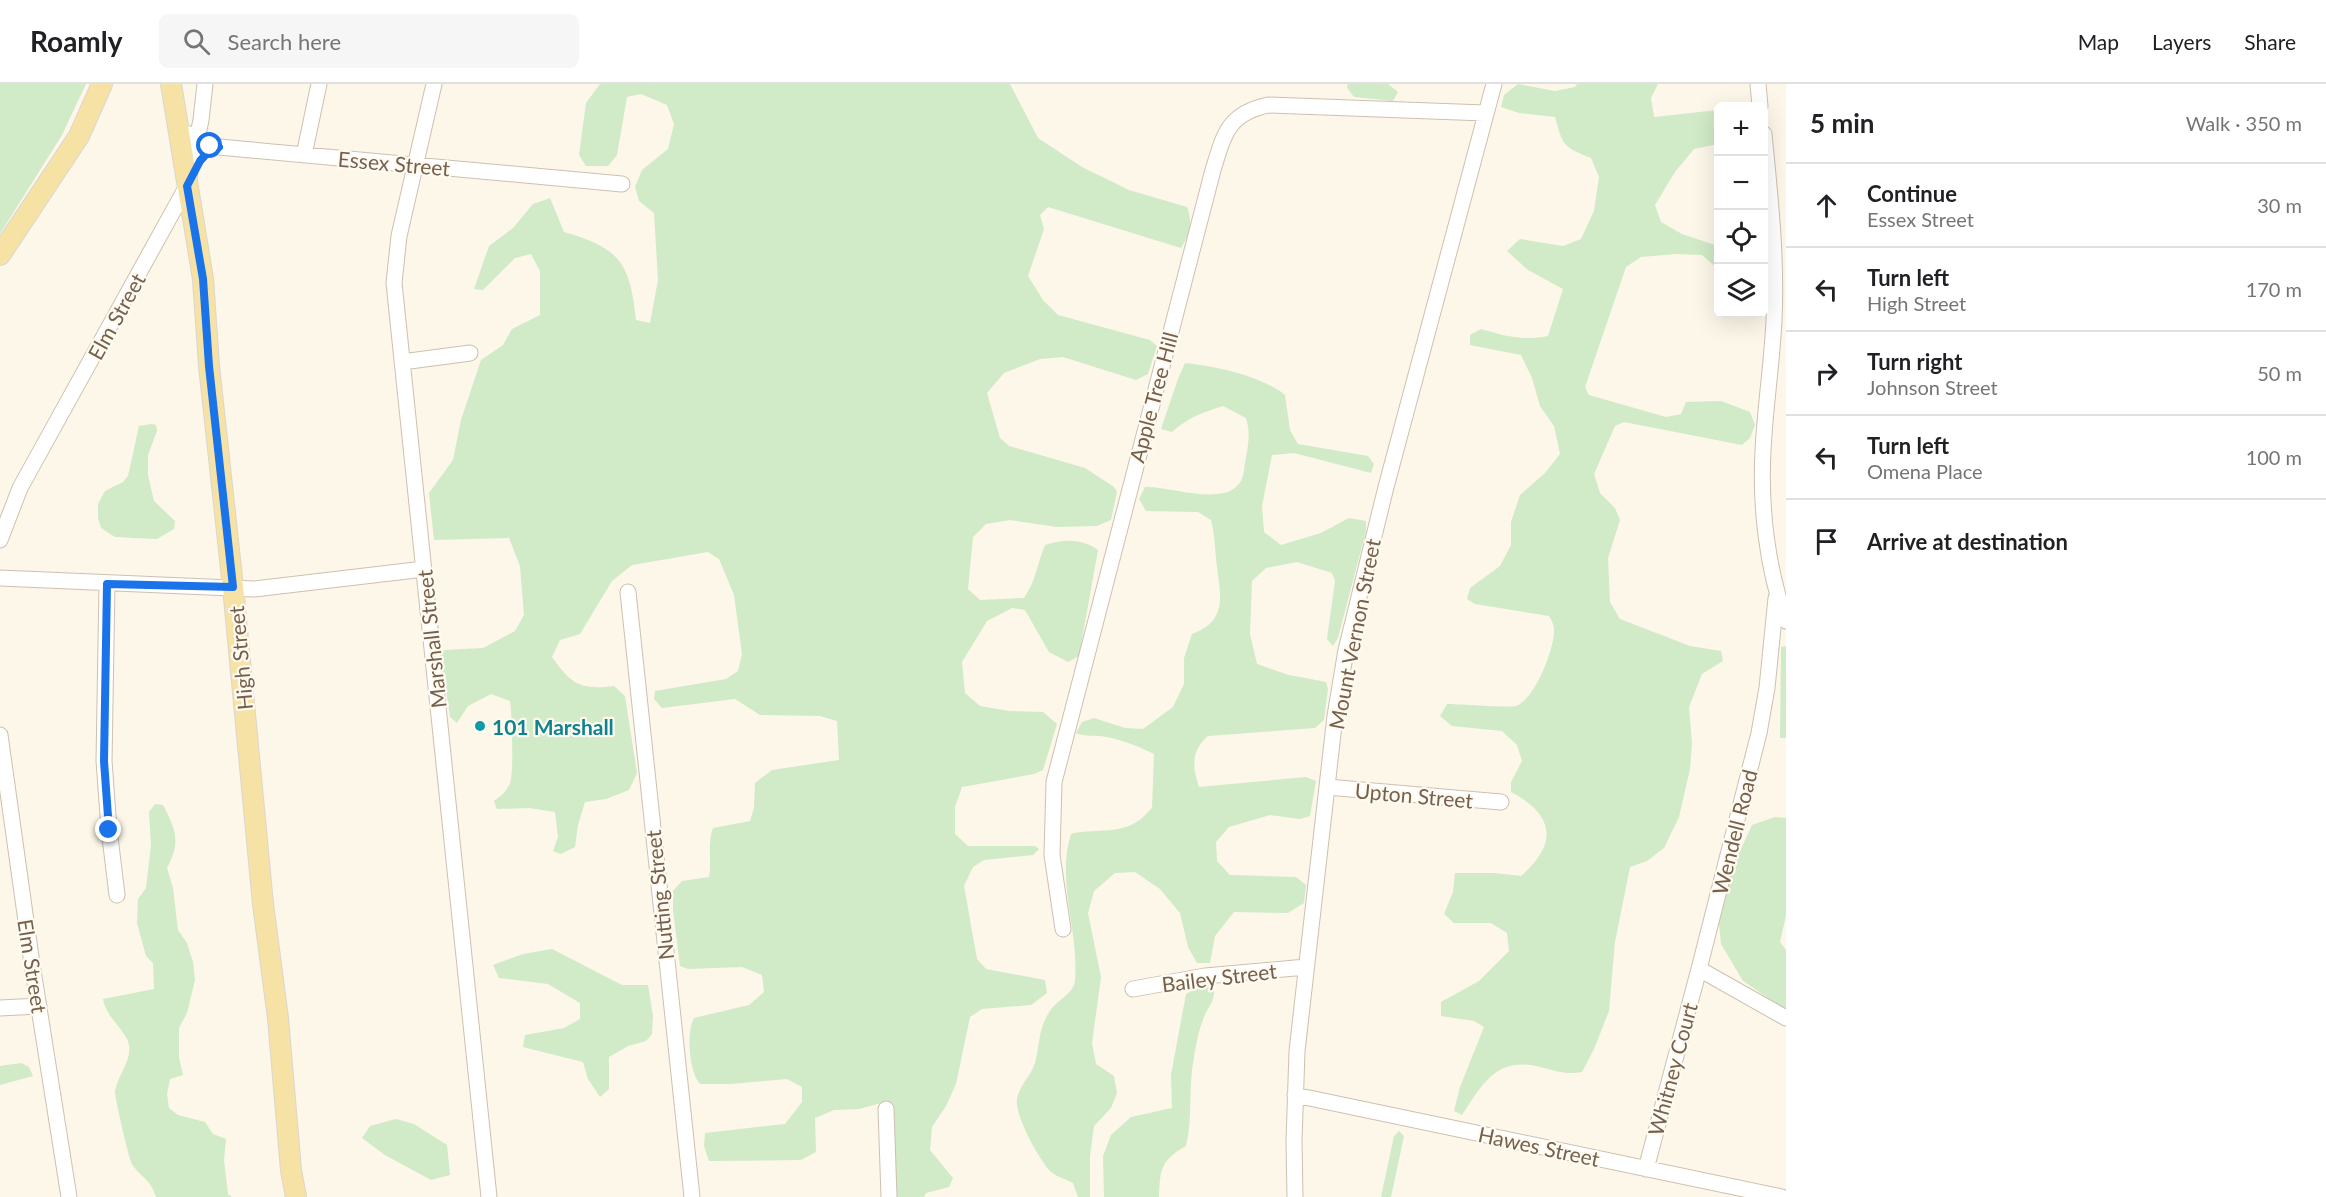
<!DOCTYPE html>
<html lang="en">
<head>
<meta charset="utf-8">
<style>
  :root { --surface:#fff; --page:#f6f6f6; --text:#202124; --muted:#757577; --line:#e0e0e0 }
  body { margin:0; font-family:Lato,sans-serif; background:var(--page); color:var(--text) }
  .controls { position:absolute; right:18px; top:18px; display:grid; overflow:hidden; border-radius:9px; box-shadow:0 6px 24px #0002 }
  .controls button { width:54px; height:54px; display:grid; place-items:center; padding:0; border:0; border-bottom:2px solid var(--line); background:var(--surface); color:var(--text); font:30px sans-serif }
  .stop { position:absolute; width:18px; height:18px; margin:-14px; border:4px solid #1a73e8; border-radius:50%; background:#fff }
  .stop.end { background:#1a73e8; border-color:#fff; box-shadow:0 2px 6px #0008 }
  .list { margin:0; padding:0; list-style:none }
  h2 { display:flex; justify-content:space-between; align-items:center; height:78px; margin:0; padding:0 24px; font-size:26px }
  h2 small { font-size:20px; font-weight:400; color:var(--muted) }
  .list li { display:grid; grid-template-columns:39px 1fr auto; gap:18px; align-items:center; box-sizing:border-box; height:84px; padding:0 24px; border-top:2px solid var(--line) }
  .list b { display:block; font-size:22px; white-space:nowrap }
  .list p { margin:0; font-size:20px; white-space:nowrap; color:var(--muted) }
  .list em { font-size:20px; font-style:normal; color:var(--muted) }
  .icon { flex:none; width:33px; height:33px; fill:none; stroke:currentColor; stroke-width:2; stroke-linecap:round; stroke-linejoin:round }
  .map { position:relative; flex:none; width:1786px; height:1113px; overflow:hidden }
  header { display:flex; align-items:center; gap:36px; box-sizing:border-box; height:84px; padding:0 30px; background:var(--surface); border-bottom:2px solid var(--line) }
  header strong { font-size:28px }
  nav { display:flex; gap:33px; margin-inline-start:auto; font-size:21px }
  .search { width:420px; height:54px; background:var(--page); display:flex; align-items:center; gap:15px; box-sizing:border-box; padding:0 21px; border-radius:9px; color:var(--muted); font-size:22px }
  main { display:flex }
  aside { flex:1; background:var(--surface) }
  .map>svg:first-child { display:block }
  .green { fill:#d1eac7 }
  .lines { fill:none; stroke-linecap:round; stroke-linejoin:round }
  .minor-casing { stroke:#cec0af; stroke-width:17 }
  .major-casing { stroke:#dbd6d1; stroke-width:22 }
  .minor { stroke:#fff; stroke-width:15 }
  .major { stroke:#f7e2a5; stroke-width:20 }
  .route { stroke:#1a73e8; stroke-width:8 }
  .culture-dot { fill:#0f9aa8; stroke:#fefaf0; stroke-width:2 }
  .labels { text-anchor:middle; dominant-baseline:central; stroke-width:4.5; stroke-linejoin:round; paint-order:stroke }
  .street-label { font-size:21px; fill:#76604d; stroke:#fefaf0 }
  .culture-label { font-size:21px; font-weight:bold; fill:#0d838f; stroke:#fefaf0; text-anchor:start }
</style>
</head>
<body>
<header>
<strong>Roamly</strong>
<div class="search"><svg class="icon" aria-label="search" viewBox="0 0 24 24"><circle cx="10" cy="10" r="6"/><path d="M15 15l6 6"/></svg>Search here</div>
<nav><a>Map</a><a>Layers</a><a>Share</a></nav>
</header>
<main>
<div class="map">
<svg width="1786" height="1113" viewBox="0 0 1786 1113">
  <rect width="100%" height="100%" fill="#fcf7e9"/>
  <!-- green -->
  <path class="green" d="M0,0H86L62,51L0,150Z
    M600,0H1010L1038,54L1082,83L1129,106L1187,123C1193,139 1190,149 1181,164L1048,123L1040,131L1044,145L1028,192L1043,216L1058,231L1150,256L1157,262L1148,290L1136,296L1063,273L1040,275L1004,289L987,309L1000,354L1009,362L1085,384L1114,403L1117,408L1111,436L1097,442L1057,443L1010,436L986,440L973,453L968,505L980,516L1024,514C1036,497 1037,480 1045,461C1063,455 1082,454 1098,466L1079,572L1068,578L1049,568L1025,526L1012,524L987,537L962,578L965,609L980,622L1009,627L1043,628L1057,640L1043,686L1034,690L962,703L955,723V750L968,762H1035L1039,765L1033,771L984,776L973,783L964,802L977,875L986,885L1045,896L1047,909L1031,921L982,925L970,933L956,1000L946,1022L932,1043L930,1066L953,1094L949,1103L926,1109L924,1113H895V1037L892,1025L881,1019L859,1025L834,1026L815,1034L816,1068L801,1076L709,1077L704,1062L705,1049L785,1040L802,1018V1003L787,995L731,1000H700C689,988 686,949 694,934L749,921L764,908L762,891L742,883L688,885L680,882L673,826V807L682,797L709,793C712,775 707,761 713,744L750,737L754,724L755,699L772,686L839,676L837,637L820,632L760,631L735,615L662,624L654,615L655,607L726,595L738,587L742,570L734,511L719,475L708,468L632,481L612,497L580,550L560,556L552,573C572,601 580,606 614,602L625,612L637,689L629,706L606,715L585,718L578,741L575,763L561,770L553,767L558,753L555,728L529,724L497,725L494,717C501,712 507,707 510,699C514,691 512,628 510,617L491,610L468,622L457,639L450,633L441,574L444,566L483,564L515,547L524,531L520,482L509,454L434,456L429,409L453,376L461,336L481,276L503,261L512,245L540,231V187L531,170L515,174L483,206L474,205L489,162L513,144L533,120L550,114L564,148C620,164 630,179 636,236L650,239L658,196L654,129L639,117L635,103L642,86L668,65L674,40L667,21L641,10L627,13L617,71L608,82H586L579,71L586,19Z
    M1348,0H1388L1398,8L1393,17L1354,13L1347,4Z
    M1518,0L1555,7L1575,3L1577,0H1658L1651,14L1654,33L1718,26V60L1694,65L1675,88L1655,121L1661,138L1682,150L1718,162V185L1702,171L1676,170L1641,173L1626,183L1585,303L1589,311L1666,333L1681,330L1686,318L1721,317L1750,328L1755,341L1750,354L1742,361L1624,338L1615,342L1594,390L1600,409L1615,424L1620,436L1608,474L1610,518L1620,535L1690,562L1721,567L1723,577L1702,590L1689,623L1692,659L1690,685L1679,733L1664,764L1647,777L1630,783L1615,858L1609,927L1594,965L1582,988C1567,991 1556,987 1541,983C1497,972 1483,999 1462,1031L1454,1027L1460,1003L1484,943L1474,937L1441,932V918L1479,897L1509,867L1507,849L1491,839H1454L1444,830L1453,808L1455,789H1494L1521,792C1558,760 1555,731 1511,708V698L1522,677L1517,661L1502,647L1452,642L1440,632L1447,620C1458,620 1509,624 1516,622C1535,615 1555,564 1554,545C1554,541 1551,535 1549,532L1475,520L1467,515L1470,504L1500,482L1511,461V438L1520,411L1545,389L1560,370L1554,342L1540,322L1532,294L1521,271L1470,261V251L1481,245C1504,252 1524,257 1548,252L1563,205L1528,186L1507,167L1520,155L1563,162L1581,155L1594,127L1599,93L1591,74C1563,63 1563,62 1555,33L1519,29L1501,23L1504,11Z
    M1185,279C1215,282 1262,292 1285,311L1290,346L1298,360L1368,372L1374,380L1371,389L1294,369L1272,371L1262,422L1264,448L1281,461L1321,449L1349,434L1366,437V447L1338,554L1333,562L1327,555L1335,497L1332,489L1297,478L1266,484L1252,497L1250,550L1257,580L1289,591L1326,598L1328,605L1324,636L1315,644L1208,652C1191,667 1192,682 1199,703L1306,693L1316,697L1310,732L1300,735L1270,731L1229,743L1216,758L1217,777L1230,791L1296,793L1306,801L1304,819L1288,829L1234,828L1215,852L1210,879H1197L1188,863L1180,829L1160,805L1135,788L1115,789L1094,807L1088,829L1101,893L1092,959L1096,980L1114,992L1117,1009L1111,1024L1094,1042L1090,1072V1113H1078L1073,1099C1066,1095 1054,1092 1049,1086C1038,1073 1015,1032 1017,1016C1019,1001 1031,992 1035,979C1040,960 1038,945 1050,927C1058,915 1074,910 1075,896C1079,847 1056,797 1071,750C1092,744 1118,751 1138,737C1143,734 1148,728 1152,724L1154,670C1138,662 1118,654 1100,652C1091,651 1084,653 1076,649L1082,638L1094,634L1125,644L1143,645L1173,623L1184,600V574L1192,550C1227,537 1221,513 1217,483C1215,467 1215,451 1211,436L1198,428L1146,427L1139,415L1145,403C1172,402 1225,424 1241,397C1244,392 1244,384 1245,379C1248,362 1251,350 1246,334L1223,322C1203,328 1187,334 1172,348L1161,345L1178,295Z
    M151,340L156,341L157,347L148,371V391L154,417L175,437L174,445L157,455L115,453L101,444L98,434V420L105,407L123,398L128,392L139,342Z
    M1786,562V654H1780L1781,563Z
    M155,720L163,721C176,746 181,758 167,784L173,804L178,846L187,859L193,878L195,896L187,929L179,944V974L183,991L170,995L167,1010L169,1024L178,1031L205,1038L213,1050L226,1055L224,1076L228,1110L232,1113H156C150,1094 142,1095 132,1080C129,1075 115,1014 115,1008C117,990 136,974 127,955C119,940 106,932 103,915L154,905L153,879L146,872L137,839L138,815L146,804L151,761L149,728Z
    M1775,733L1786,734V831L1780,858L1786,866V926L1743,897L1721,860L1718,829L1734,780L1752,741Z
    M552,865L622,901H648L653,932L652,950L646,957L628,962L609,973V1005L600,1013L588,995L583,978L523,963L525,951L564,944L580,935V919L548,900L499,894L493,881L523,870Z
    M1199,903H1214C1215,919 1209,920 1204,933C1199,945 1196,960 1194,973C1188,1003 1193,1033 1186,1062C1161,1076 1160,1085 1159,1113H1104L1103,1072L1111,1051L1131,1033L1172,1024L1171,991L1186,910Z
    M21,979L29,983L33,992L0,1001V982Z
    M396,1035L414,1040L447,1061L450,1091L431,1096L385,1071L362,1054L370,1042Z
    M1399,1047L1404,1052L1391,1113H1381L1394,1052Z"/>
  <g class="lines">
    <!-- minor casing -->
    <g class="minor-casing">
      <path id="minor" d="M434,0L399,152L394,199L489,1113
        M1758,0L1760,22
        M190,50L204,60L219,63L622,100
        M1764,50C1770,112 1777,174 1774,236C1772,280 1765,323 1763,367C1760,423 1767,484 1786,537
        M304,71L319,0
        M402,278L470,269
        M0,456L20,404L187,102L201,36L205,0
        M0,494L254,505L424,485
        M107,500L104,677L109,745L117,811
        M628,508L692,1113
        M1776,514L1767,604L1759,649L1699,885L1786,934
        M0,651L32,880L69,1113
        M1327,703L1501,718
        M1063,845L1052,771L1054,698L1213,86C1224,51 1227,30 1268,21L1485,29
        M1133,905L1205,892L1306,883
        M0,924L39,922
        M1295,1011L1782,1113
        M886,1025L889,1113
        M1646,1085L1699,885
        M1295,1113L1294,1057L1297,967L1335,632L1346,566L1386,403L1494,0"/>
    </g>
    <!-- major casing -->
    <g class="major-casing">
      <path id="major" d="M171,0L203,195L209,282L233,503L263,820L278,934L291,1086L296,1113
        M0,171L79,52L102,0"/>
    </g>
    <!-- minor -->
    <use href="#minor" class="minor"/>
    <!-- major -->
    <use href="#major" class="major"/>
  </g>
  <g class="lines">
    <!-- route -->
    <path class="route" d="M109,746L104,677L107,500L233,503L209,282L203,195L187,102L200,77L208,68L219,63L210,62"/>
  </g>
  <!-- markers -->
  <circle class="culture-dot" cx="480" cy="642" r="6"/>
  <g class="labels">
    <!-- street labels -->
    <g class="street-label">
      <text transform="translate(394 79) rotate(5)">Essex Street</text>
      <text transform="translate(116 232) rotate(-61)">Elm Street</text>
      <text transform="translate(1153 313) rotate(-75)">Apple Tree Hill</text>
      <text transform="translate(1354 550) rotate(-79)">Mount Vernon Street</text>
      <text transform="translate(431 555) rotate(-96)">Marshall Street</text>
      <text transform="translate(240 574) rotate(-95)">High Street</text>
      <text transform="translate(1414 711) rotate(5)">Upton Street</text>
      <text transform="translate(1734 748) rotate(-76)">Wendell Road</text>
      <text transform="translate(659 811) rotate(-96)">Nutting Street</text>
      <text transform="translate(33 882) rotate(81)">Elm Street</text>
      <text transform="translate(1219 893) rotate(-7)">Bailey Street</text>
      <text transform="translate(1672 985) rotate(-75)">Whitney Court</text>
      <text transform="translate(1539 1062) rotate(12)">Hawes Street</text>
    </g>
    <!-- culture labels -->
    <g class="culture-label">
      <text x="492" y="642">101 Marshall</text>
    </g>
  </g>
</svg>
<div class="controls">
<button>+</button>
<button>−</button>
<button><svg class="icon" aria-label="locate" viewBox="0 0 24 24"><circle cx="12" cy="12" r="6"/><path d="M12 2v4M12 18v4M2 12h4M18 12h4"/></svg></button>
<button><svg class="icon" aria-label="layers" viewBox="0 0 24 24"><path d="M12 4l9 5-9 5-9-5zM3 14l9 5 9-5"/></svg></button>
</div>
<div class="stop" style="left:210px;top:62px"></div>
<div class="stop end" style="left:109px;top:746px"></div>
</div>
<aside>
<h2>5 min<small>Walk · 350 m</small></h2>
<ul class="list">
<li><svg class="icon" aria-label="ahead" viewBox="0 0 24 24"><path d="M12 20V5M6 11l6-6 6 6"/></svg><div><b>Continue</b><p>Essex Street</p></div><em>30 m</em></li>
<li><svg class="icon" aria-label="left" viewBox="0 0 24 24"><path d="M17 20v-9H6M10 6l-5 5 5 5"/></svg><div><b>Turn left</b><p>High Street</p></div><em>170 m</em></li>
<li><svg class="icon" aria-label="right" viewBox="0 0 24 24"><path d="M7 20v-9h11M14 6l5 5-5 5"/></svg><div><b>Turn right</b><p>Johnson Street</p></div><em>50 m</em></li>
<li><svg class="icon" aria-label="left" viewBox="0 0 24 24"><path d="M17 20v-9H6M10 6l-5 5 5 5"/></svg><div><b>Turn left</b><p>Omena Place</p></div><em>100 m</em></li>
<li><svg class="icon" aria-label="arrive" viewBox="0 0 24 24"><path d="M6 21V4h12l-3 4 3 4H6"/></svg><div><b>Arrive at destination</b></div></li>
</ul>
</aside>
</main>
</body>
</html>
